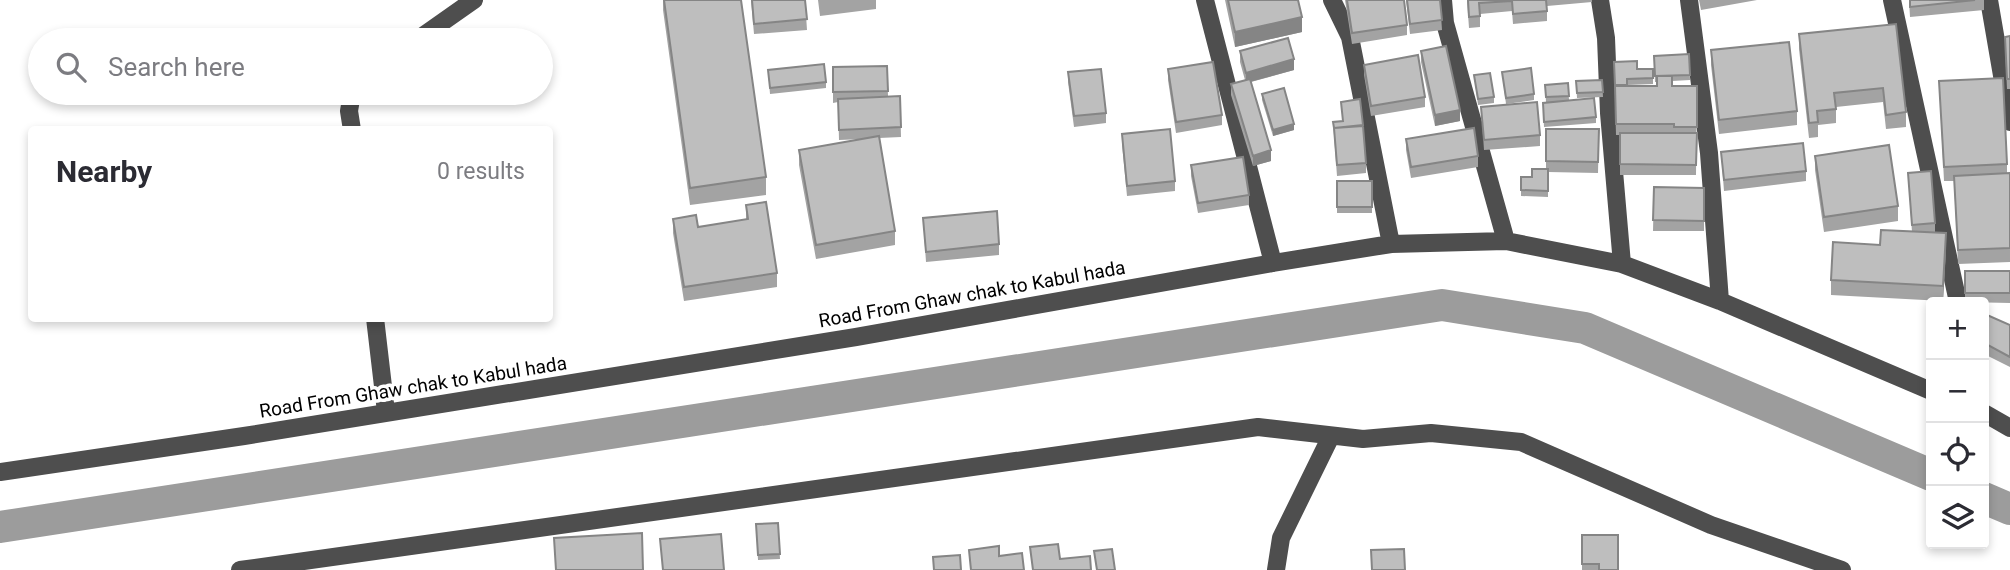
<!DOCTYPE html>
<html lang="en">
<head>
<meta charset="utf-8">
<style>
  :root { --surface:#fff; --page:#f2f2f3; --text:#2b2b33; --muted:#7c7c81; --line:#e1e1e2 }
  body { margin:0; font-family:Roboto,sans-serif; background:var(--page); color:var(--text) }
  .controls { position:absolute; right:21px; bottom:21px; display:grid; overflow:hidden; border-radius:7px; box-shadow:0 4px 10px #0003 }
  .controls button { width:63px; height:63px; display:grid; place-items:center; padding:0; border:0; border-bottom:2px solid var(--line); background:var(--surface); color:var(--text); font:35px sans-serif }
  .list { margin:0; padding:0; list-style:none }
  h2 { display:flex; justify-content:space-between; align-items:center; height:91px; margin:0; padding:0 28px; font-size:30px }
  h2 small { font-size:23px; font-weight:400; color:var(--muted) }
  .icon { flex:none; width:38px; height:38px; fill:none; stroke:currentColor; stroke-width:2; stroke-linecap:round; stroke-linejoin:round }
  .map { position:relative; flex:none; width:2010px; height:570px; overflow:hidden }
  .search { position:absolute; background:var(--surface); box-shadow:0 4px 10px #0003; left:28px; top:28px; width:525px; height:77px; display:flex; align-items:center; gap:18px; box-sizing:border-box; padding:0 24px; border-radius:38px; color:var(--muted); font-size:26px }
  .panel { position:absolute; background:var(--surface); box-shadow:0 4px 10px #0003; left:28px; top:126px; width:525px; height:196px; border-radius:7px }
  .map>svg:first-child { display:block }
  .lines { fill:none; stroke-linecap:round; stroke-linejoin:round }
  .canal { stroke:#9c9c9c; stroke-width:32 }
  .minor { stroke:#4e4e4e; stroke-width:18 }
  .wall { fill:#a3a3a3 }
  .shaded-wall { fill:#858585 }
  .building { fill:#bebebe; stroke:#858585; stroke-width:2 }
  .labels { text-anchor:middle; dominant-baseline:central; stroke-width:7; stroke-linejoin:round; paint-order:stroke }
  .street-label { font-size:19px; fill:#000; stroke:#fff }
</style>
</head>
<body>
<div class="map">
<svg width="2010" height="570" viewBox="0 0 2010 570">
  <rect width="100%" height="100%" fill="#fff"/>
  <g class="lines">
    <!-- canal -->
    <path class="canal" d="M1984,498L2010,509
      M0,527L1442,305L1585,328L1931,475"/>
    <!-- minor -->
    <path class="minor" d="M1205,0L1273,263
      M1332,0L1350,37L1391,244
      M1443,0L1445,23L1506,241
      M1600,0L1606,38L1609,113L1622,264
      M1689,0L1709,153L1720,301
      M1892,0L1958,302
      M1989,0L2010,122
      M417,40L474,0
      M352,130L349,111L352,93
      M375,318L386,412
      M1984,413L2010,428
      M0,472L244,436L856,337L1273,263L1391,244L1506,241L1622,264L1720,301L1931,391
      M240,570L1258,427L1363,439L1431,433L1521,442L1711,525L1842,570
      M1276,570L1281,538L1331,436"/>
  </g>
  <!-- wall -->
  <path class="wall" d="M663,0H741L766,177V195L690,205L663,10Z
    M751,0H805L807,30L754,34Z
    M818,0H876V9L820,16Z
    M1225,0H1298L1302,32L1235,47Z
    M1345,0H1404L1407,25V35L1352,44Z
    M1406,0H1440L1442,30L1410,34Z
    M1467,0H1592V2L1547,6V21L1513,24L1512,11L1480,14V27L1469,28Z
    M1699,0H1757L1701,10Z
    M1909,0H1984V10L1910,17Z
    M1896,24L1906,112V127L1886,129L1883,102L1836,107V123L1818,125V137L1809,138L1799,49V34Z
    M2010,36V89H2007L2005,47Z
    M1711,50L1797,111V125L1719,134L1711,65Z
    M1240,51L1294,70L1251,82L1271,161L1253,166L1231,95V84L1245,80L1240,62Z
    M1421,51L1460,121L1435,126L1421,62Z
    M1689,54L1690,80L1672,81V86H1697L1696,175H1620V135H1616L1614,62L1637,69H1653V84L1627,85V86H1657V82H1655L1654,56Z
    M1364,65L1425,97V107L1371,116L1364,75Z
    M887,66L888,96H900L901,137L879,138L895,231V245L816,259L799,165V150L864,139L839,140L838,102L833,103V67Z
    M1168,69L1222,115V125L1176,133L1168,80Z
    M768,70L826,82V88L770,94Z
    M1068,72L1106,113V123L1074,127L1068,82Z
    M1502,72L1534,94V100L1506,104Z
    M1474,75L1494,97V103L1478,105Z
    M1602,80L1603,97L1577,98L1576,81Z
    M1939,81L2007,164V173H2010V262L1958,264L1954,181H1944Z
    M1568,83L1569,100L1596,117V123L1544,127L1543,108L1546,102L1545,85Z
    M1262,94L1294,130L1273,136L1262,100Z
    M1341,102L1366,163V173L1337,176L1333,122L1343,121Z
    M1481,107L1540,135V146L1484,150Z
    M1546,129H1599L1598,173L1548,172V197L1521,196V177H1532L1546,169Z
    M1122,134L1175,181V191L1127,196L1122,144Z
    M1406,139L1478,156V167L1411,178L1406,150Z
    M1721,152L1806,171V181L1724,191Z
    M1815,156L1898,206V221L1824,232L1815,170Z
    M1191,165L1249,195V205L1198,213L1191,176Z
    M1908,173L1935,223V233L1946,248L1943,301L1831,295V280L1880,245L1912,232Z
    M1337,181H1372V213H1337Z
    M1654,187L1704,188V231H1653Z
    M746,205L777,273V287L684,301L673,233V219L698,227L746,220Z
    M923,218L999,244V255L926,262Z
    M1965,271H2010V303L1965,302Z
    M1984,303L1987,315L2010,325V367L1984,354Z
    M778,523L780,559L758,560L756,524Z
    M1582,535L1618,570H1582Z"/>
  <!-- shaded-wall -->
  <path class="shaded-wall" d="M1302,17V32L1235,47V32Z
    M1294,59V70L1246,83V73Z
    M1460,110V121L1435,126V115Z
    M1294,124V130L1273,136V130Z
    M1271,150V161L1253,166V156Z
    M1946,233V248L1943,301V286Z"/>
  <!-- building -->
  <path class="building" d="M664,0H741L766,177L690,188Z
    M752,0H805L807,19L754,24Z
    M1228,0H1298L1302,17L1235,32Z
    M1347,0H1404L1407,25L1352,33Z
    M1407,0H1440L1442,20L1410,24Z
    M1468,0H1546L1547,11L1513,14L1512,1L1479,3L1480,16L1469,17Z
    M1910,0H1975L1910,7Z
    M1896,24L1906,112L1886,115L1883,88L1834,93L1836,109L1817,111L1818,122L1809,123L1799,34Z
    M2010,36V79H2007L2005,37Z
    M1288,38L1294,59L1246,73L1240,51Z
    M1789,42L1797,111L1719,120L1711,50Z
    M1446,46L1460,110L1435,115L1421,51Z
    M1689,54L1690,75L1655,76L1654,56Z
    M1418,55L1425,97L1371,106L1364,65Z
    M1637,61V69H1653V78L1627,79V85H1615L1614,62Z
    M1213,62L1222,115L1176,122L1168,69Z
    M824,64L826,82L770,88L768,70Z
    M887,66L888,91L833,92V67Z
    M1531,68L1534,94L1506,98L1502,72Z
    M1101,69L1106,113L1074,116L1068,72Z
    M1490,73L1494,97L1478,99L1474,75Z
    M1657,76H1672V86H1697V127H1674V124H1616L1615,86H1657Z
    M2003,78L2007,164L1944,167L1939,81Z
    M1250,79L1271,150L1253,156L1231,84Z
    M1602,80L1603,92L1577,93L1576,81Z
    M1568,83L1569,96L1546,97L1545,85Z
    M1284,88L1294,124L1273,130L1262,94Z
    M900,96L901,127L839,130L838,99Z
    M1594,98L1596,117L1544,122L1543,103Z
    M1360,99L1363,125L1334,128L1333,122L1343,121L1341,102Z
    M1537,102L1540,135L1484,140L1481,107Z
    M1363,126L1366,163L1337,165L1334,128Z
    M1474,128L1478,156L1411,167L1406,139Z
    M1170,129L1175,181L1127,186L1122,134Z
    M1546,129H1599L1598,162L1546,161Z
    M1620,133H1697L1696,165L1620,164Z
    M879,136L895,231L816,245L799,150Z
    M1803,143L1806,171L1724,180L1721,152Z
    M1889,145L1898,206L1824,217L1815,156Z
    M1243,157L1249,195L1198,203L1191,165Z
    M1532,169H1548V191L1521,190V177H1532Z
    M1931,171L1935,223L1912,225L1908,173Z
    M2010,173V248L1958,250L1954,176Z
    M1337,181H1372V207H1337Z
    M1654,187L1704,188V221L1653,220Z
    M766,202L777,273L684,287L673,219L696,215L698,227L748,219L746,205Z
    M997,211L999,244L926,252L923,218Z
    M1881,230L1946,233L1943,286L1831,280L1833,242L1880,245Z
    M1965,271H2010V293H1965Z
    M1984,303H1985L1987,315L2010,325V357L1984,343Z
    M778,523L780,554L758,555L756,524Z
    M642,533L643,570H556L554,538Z
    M721,534L724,570H663L660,539Z
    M1582,535H1618V570H1599V564H1582Z
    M1058,544L1060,559L1090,556L1091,570H1033L1030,547Z
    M999,546V556L1022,553L1024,570H971L969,550Z
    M1112,549L1115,570H1097L1094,551Z
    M1404,549L1405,570H1372L1371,550Z
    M960,555L961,570H934L933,557Z"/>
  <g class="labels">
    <!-- street labels -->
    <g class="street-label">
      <text transform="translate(972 294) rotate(-10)">Road From Ghaw chak to Kabul hada</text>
      <text transform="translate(413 387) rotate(-9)">Road From Ghaw chak to Kabul hada</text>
    </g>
  </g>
</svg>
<div class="controls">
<button>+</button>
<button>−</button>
<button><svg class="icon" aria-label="locate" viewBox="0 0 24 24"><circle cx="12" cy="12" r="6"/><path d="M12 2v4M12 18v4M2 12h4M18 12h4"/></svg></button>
<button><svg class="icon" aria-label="layers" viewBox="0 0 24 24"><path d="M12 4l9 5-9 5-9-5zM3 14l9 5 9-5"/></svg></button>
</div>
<div class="search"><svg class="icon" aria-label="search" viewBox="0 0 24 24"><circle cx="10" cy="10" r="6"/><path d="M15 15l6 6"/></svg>Search here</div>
<section class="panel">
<h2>Nearby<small>0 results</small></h2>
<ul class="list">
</ul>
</section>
</div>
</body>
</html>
